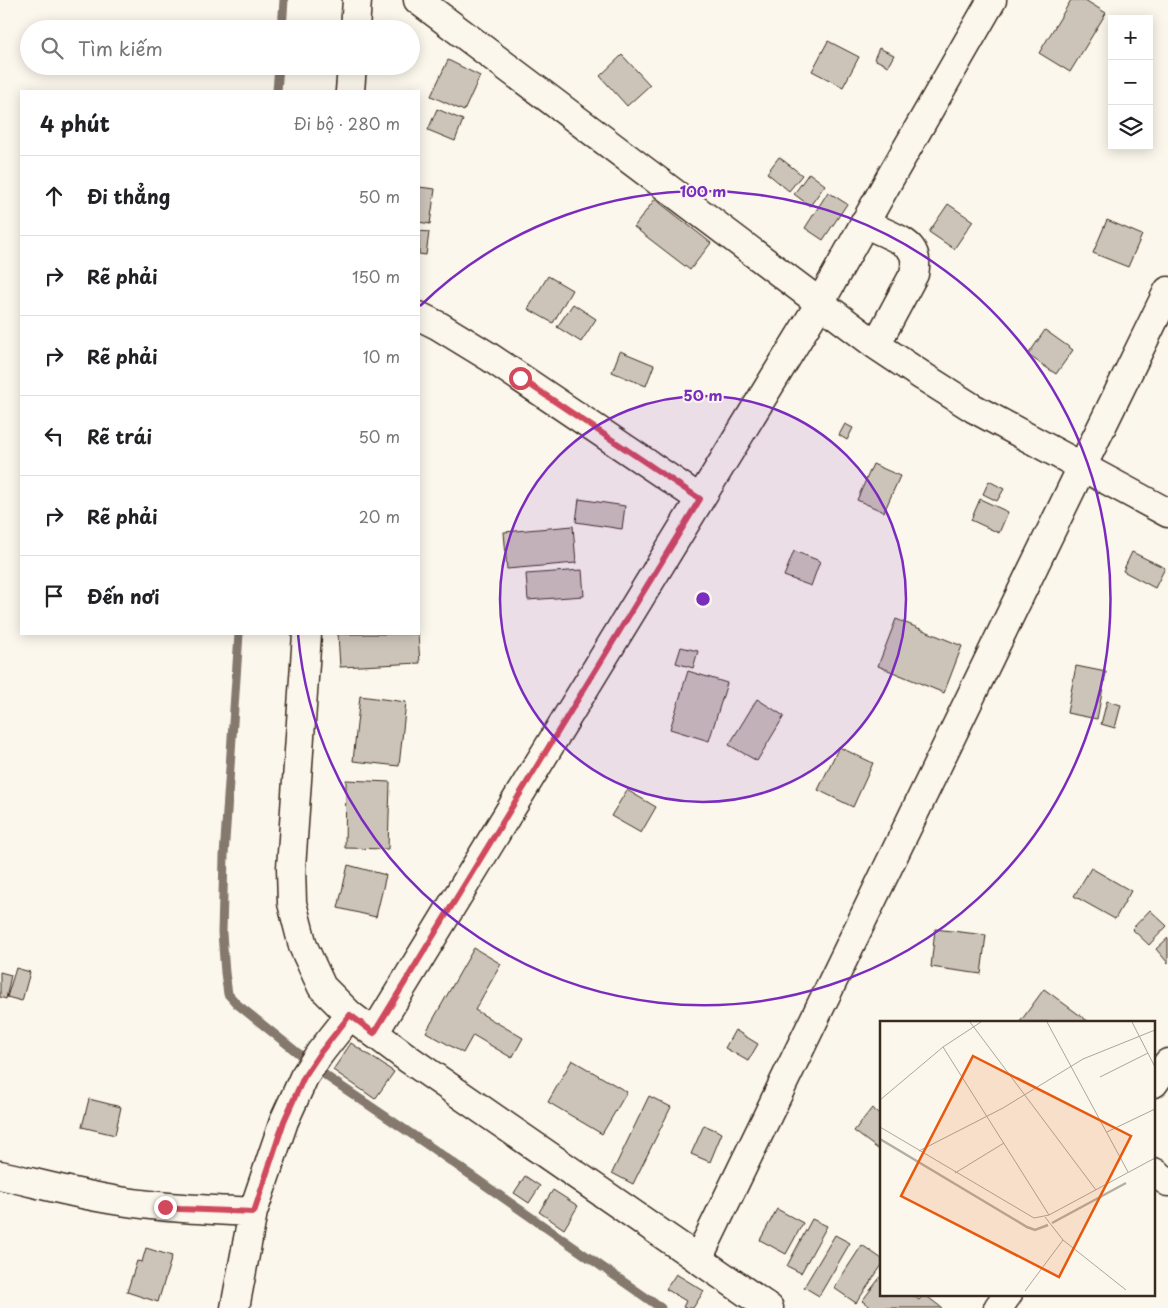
<!DOCTYPE html>
<html lang="vi">
<head>
<meta charset="utf-8">
<style>
  :root { --surface:#fff; --page:#f2f2f2; --text:#202124; --muted:#757577; --line:#e0e0e0 }
  body { margin:0; font-family:"Playpen Sans",sans-serif; background:var(--page); color:var(--text) }
  .controls { position:absolute; right:15px; top:15px; display:grid; overflow:hidden; border-radius:0px; box-shadow:0 2px 12px #0003 }
  .controls button { width:45px; height:45px; display:grid; place-items:center; padding:0; border:0; border-bottom:1px solid var(--line); background:var(--surface); color:var(--text); font:25px sans-serif }
  .stop { position:absolute; width:15px; height:15px; margin:-11px; border:4px solid #d1495b; border-radius:50%; background:#fff }
  .stop.end { background:#d1495b; border-color:#fff; box-shadow:0 1px 5px #0008 }
  .list { margin:0; padding:0; list-style:none }
  h2 { display:flex; justify-content:space-between; align-items:center; height:65px; margin:0; padding:0 20px; font-size:21px }
  h2 small { font-size:16px; font-weight:400; color:var(--muted) }
  .list li { display:grid; grid-template-columns:32px 1fr auto; gap:15px; align-items:center; box-sizing:border-box; height:80px; padding:0 20px; border-top:1px solid var(--line) }
  .list b { display:block; font-size:19px; white-space:nowrap }
  .list em { font-size:16px; font-style:normal; color:var(--muted) }
  .icon { flex:none; width:28px; height:28px; fill:none; stroke:currentColor; stroke-width:2; stroke-linecap:round; stroke-linejoin:round }
  .map { position:relative; flex:none; width:1168px; height:1308px; overflow:hidden }
  .search { position:absolute; background:var(--surface); box-shadow:0 2px 12px #0003; left:20px; top:20px; width:400px; height:55px; display:flex; align-items:center; gap:12px; box-sizing:border-box; padding:0 18px; border-radius:28px; color:var(--muted); font-size:19px }
  .panel { position:absolute; background:var(--surface); box-shadow:0 2px 12px #0003; left:20px; top:90px; width:400px; height:545px; border-radius:0px }
  .map>svg:first-child { display:block }
  .lines { fill:none; stroke-linecap:round; stroke-linejoin:round }
  .stream { stroke:#85796d; stroke-width:9 }
  .building { fill:#ccc4b9; stroke:#3b2a1e }
  .minor-casing { stroke:#3b2a1e; stroke-width:31 }
  .major-casing { stroke:#3b2a1e; stroke-width:31 }
  .minor { stroke:#fbf7ec; stroke-width:28 }
  .major { stroke:#fbf7ec; stroke-width:28 }
  .route { stroke:#d1495b; stroke-width:6 }
  .ring { fill:none; stroke:#7b2cbf; stroke-width:2.5 }
  .inset-river { fill:none; stroke:#b6aea2; stroke-width:2.5 }
  .inset-road { fill:none; stroke:#aea59a; stroke-width:1 }
  .view { fill:#e8590c; fill-opacity:0.15; stroke:#e8590c; stroke-width:2.5 }
  .inset-edge { fill:none; stroke:#3b2a1e; stroke-width:2.5 }
  .centre { fill:#7b2cbf; stroke:#fbf7ec; stroke-width:2.5 }
  .ring-label { font-size:15px; text-anchor:middle; font-weight:bold; fill:#7b2cbf; stroke:#fbf7ec; stroke-width:4; stroke-linejoin:round; paint-order:stroke }
</style>
</head>
<body>
<div class="map">
<svg width="1168" height="1308" viewBox="0 0 1168 1308">
  <rect width="100%" height="100%" fill="#fbf7ec"/>
  <filter id="ink" filterUnits="userSpaceOnUse"><feTurbulence type="fractalNoise" baseFrequency=".02" numOctaves="2"/><feDisplacementMap in="SourceGraphic" scale="10" xChannelSelector="R" yChannelSelector="G"/><feConvolveMatrix kernelMatrix="1 2 1 2 8 2 1 2 1" color-interpolation-filters="sRGB"/></filter>
  <g filter="url(#ink)">
    <g class="lines">
      <!-- stream -->
      <path class="stream" d="M282,29L284,0
        M277,91L279,66
        M239,634L224,856L222,933L225,973L228,994L237,1004L329,1078L432,1148L661,1308"/>
    </g>
    <!-- building -->
    <path class="building" d="M1071,0H1085L1106,13L1070,72L1039,53Z
      M828,41L859,57L843,87L812,71Z
      M879,48L894,55L888,66L874,59Z
      M622,55L650,85L627,106L600,76Z
      M448,60L480,76L464,111L431,96Z
      M437,109L463,120L455,141L428,130Z
      M779,157L802,175L789,191L767,173Z
      M809,173L825,185L810,206L794,194Z
      M419,187L435,189L430,224L419,222Z
      M828,192L847,204L823,240L805,228Z
      M655,199L711,243L690,270L634,227Z
      M948,204L973,221L954,249L929,232Z
      M1107,220L1142,235L1128,267L1093,253Z
      M419,231L429,232L426,255L419,254Z
      M548,276L572,290L553,323L528,309Z
      M573,304L596,319L581,342L557,327Z
      M1045,330L1073,350L1056,374L1028,355Z
      M620,351L654,365L646,386L612,372Z
      M845,424L853,428L847,440L839,435Z
      M873,464L900,476L884,512L857,500Z
      M989,481L1004,489L997,501L983,494Z
      M579,499L625,506L622,529L576,522Z
      M980,499L1008,512L999,533L971,520Z
      M573,526L576,563L507,569L504,532Z
      M794,551L820,561L811,586L784,576Z
      M1132,552L1165,568L1155,588L1123,571Z
      M582,570L584,596L528,600L526,574Z
      M896,619L962,646L944,693L878,666Z
      M338,634H418L420,663L340,667Z
      M681,647L698,651L693,668L676,663Z
      M1076,666L1106,672L1097,719L1067,713Z
      M688,671L727,683L709,741L670,729Z
      M360,696L406,702L399,766L353,761Z
      M757,699L784,716L757,761L729,745Z
      M1107,701L1121,705L1115,728L1101,724Z
      M839,747L873,763L853,807L818,790Z
      M346,780L390,782L388,849L345,848Z
      M627,790L656,807L641,833L611,816Z
      M348,865L386,875L376,917L338,908Z
      M1091,868L1131,891L1115,919L1074,896Z
      M1150,910L1167,926L1149,945L1132,929Z
      M935,929L986,935L981,974L931,967Z
      M1168,938V963L1156,949Z
      M474,948L501,964L475,1010L523,1038L512,1058L473,1035L463,1053L426,1032Z
      M16,968L30,972L22,1001L7,997Z
      M0,972L11,975L6,999L0,997Z
      M1044,989L1089,1022H1020Z
      M735,1030L758,1044L748,1061L725,1048Z
      M351,1043L394,1072L375,1099L333,1070Z
      M572,1060L627,1092L602,1134L548,1102Z
      M649,1096L671,1107L633,1184L612,1173Z
      M89,1099L121,1107L115,1135L82,1127Z
      M872,1108L882,1116V1152L854,1131Z
      M704,1125L722,1133L710,1162L691,1154Z
      M525,1176L540,1186L529,1203L514,1193Z
      M553,1190L578,1206L564,1229L539,1212Z
      M777,1209L803,1223L786,1254L760,1240Z
      M812,1219L827,1226L801,1273L787,1266Z
      M835,1235L850,1243L819,1296L804,1287Z
      M862,1245L882,1259V1265L856,1303L834,1288Z
      M146,1248L172,1256L158,1302L127,1292L137,1261L142,1262Z
      M676,1274L704,1291L693,1308H685L683,1307L686,1301L666,1289Z
      M882,1275V1294H911L919,1300L924,1294L942,1308H872L862,1301Z"/>
    <g class="lines">
      <!-- minor casing -->
      <g class="minor-casing">
        <path id="minor" d="M418,0L820,303L876,345L924,377L973,408L1168,513
          M864,223C873,227 881,231 890,235C909,244 919,250 914,274L876,345
          M419,316L439,326L488,356L700,499
          M374,1033L820,303L890,178L992,0
          M1154,1083L1168,1063
          M1154,1172L1168,1182
          M0,1175C40,1184 79,1195 120,1201C164,1208 209,1210 253,1212
          M698,1259L1082,467L1168,291
          M235,1308L253,1212L284,1121L304,1077L320,1053L350,1015
          M998,1308L1008,1294"/>
      </g>
      <!-- major casing -->
      <g class="major-casing">
        <path id="major" d="M355,29L357,0
          M350,91L352,66
          M307,634L291,868L292,903L303,946L322,987L350,1015L410,1060L769,1308"/>
      </g>
      <!-- minor -->
      <use href="#minor" class="minor"/>
      <!-- major -->
      <use href="#major" class="major"/>
    </g>
  </g>
  <g class="lines" filter="url(#ink)">
    <!-- route -->
    <path class="route" d="M165,1207L180,1209L254,1212L284,1121L298,1090L304,1077L320,1053L350,1015L374,1033L700,499L520,378"/>
  </g>
  <!-- distance rings -->
  <circle cx="703" cy="599" r="203" fill="#7b2cbf" fill-opacity=".12"/>
  <g class="ring">
    <circle cx="703" cy="599" r="203"/>
    <path d="M420 306A407 407 0 1 1 298 634"/>
  </g>
  <!-- overview -->
  <g transform="translate(880 1021)">
    <rect width="275" height="275" fill="#fbf7ec"/>
    <path class="inset-river" d="M0,118L147,206L155,209L168,204M172,202L246,162"/>
    <path class="inset-road" d="M90,1L216,169M167,1L248,151M252,1L275,46M63,26L169,194M220,56L268,32M0,79L63,26L101,1M0,106L154,197L169,194L275,137M227,111L275,88M39,130L123,87L203,38L275,9M75,152L124,122M165,196L183,219L246,269M145,270L183,219"/>
    <path class="view" d="M93,35L251,115L179,256L21,175Z"/>
    <rect width="275" height="275" class="inset-edge"/>
  </g>
  <circle cx="703" cy="599" r="8" class="centre"/>
  <g class="ring-label">
    <text x="703" y="197">100 m</text>
    <text x="703" y="401">50 m</text>
  </g>
</svg>
<div class="controls">
<button>+</button>
<button>−</button>
<button><svg class="icon" aria-label="layers" viewBox="0 0 24 24"><path d="M12 4l9 5-9 5-9-5zM3 14l9 5 9-5"/></svg></button>
</div>
<div class="stop" style="left:520px;top:378px"></div>
<div class="stop end" style="left:165px;top:1207px"></div>
<div class="search"><svg class="icon" aria-label="search" viewBox="0 0 24 24"><circle cx="10" cy="10" r="6"/><path d="M15 15l6 6"/></svg>Tìm kiếm</div>
<section class="panel">
<h2>4 phút<small>Đi bộ · 280 m</small></h2>
<ul class="list">
<li><svg class="icon" aria-label="ahead" viewBox="0 0 24 24"><path d="M12 20V5M6 11l6-6 6 6"/></svg><div><b>Đi thẳng</b></div><em>50 m</em></li>
<li><svg class="icon" aria-label="right" viewBox="0 0 24 24"><path d="M7 20v-9h11M14 6l5 5-5 5"/></svg><div><b>Rẽ phải</b></div><em>150 m</em></li>
<li><svg class="icon" aria-label="right" viewBox="0 0 24 24"><path d="M7 20v-9h11M14 6l5 5-5 5"/></svg><div><b>Rẽ phải</b></div><em>10 m</em></li>
<li><svg class="icon" aria-label="left" viewBox="0 0 24 24"><path d="M17 20v-9H6M10 6l-5 5 5 5"/></svg><div><b>Rẽ trái</b></div><em>50 m</em></li>
<li><svg class="icon" aria-label="right" viewBox="0 0 24 24"><path d="M7 20v-9h11M14 6l5 5-5 5"/></svg><div><b>Rẽ phải</b></div><em>20 m</em></li>
<li><svg class="icon" aria-label="arrive" viewBox="0 0 24 24"><path d="M6 21V4h12l-3 4 3 4H6"/></svg><div><b>Đến nơi</b></div></li>
</ul>
</section>
</div>
</body>
</html>
